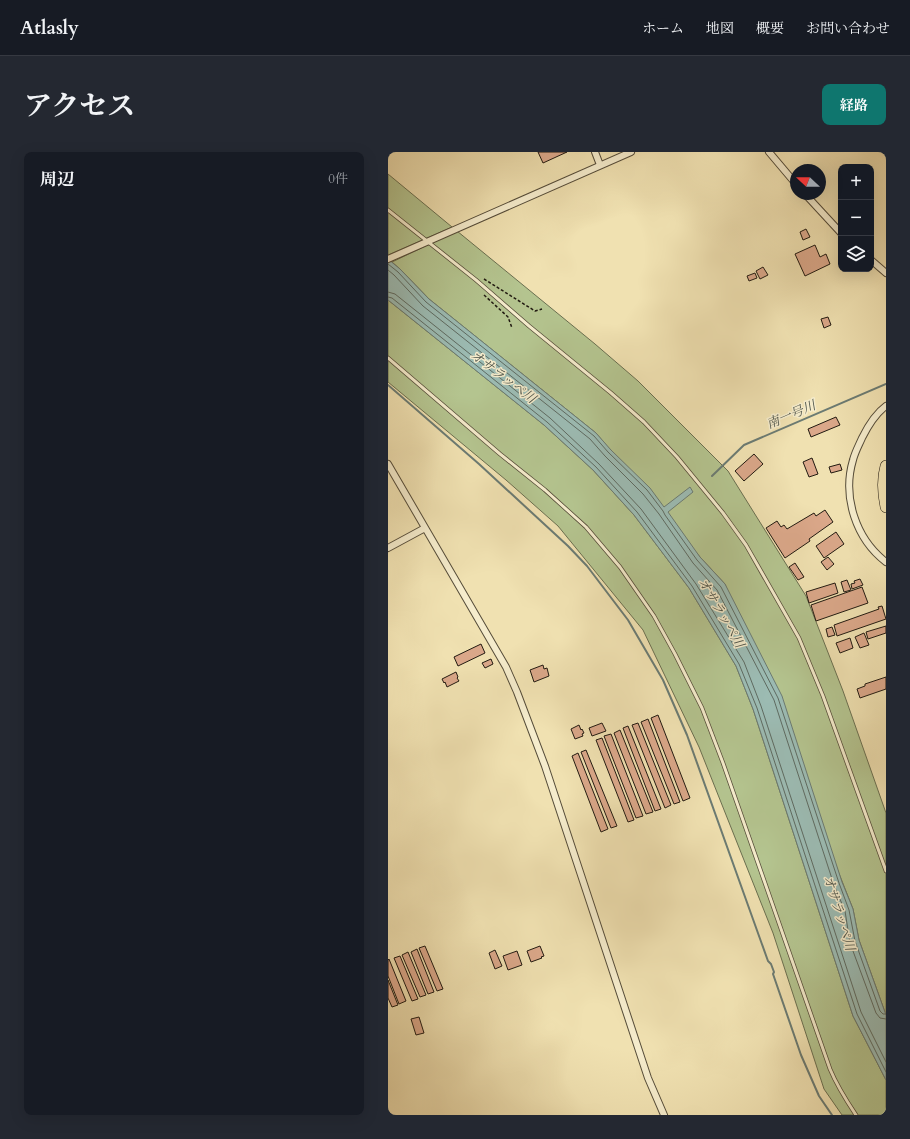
<!DOCTYPE html>
<html lang="ja">
<head>
<meta charset="utf-8">
<style>
  :root { --surface:#171b24; --page:#242831; --text:#f1f3f6; --muted:#9ea1a6; --line:#363941; --accent:#0f766e }
  body { margin:0; font-family:Cardo,"Noto Serif JP",serif; background:var(--page); color:var(--text) }
  .controls { position:absolute; right:12px; top:12px; display:grid; overflow:hidden; border-radius:8px; box-shadow:0 4px 16px #0002 }
  .controls button { width:36px; height:36px; display:grid; place-items:center; padding:0; border:0; border-bottom:1px solid var(--line); background:var(--surface); color:var(--text); font:20px sans-serif }
  .compass { position:absolute; left:402px; top:12px; width:36px; height:36px; border-radius:50%; background:var(--surface); box-shadow:0 4px 16px #0002; rotate:292deg }
  .list { margin:0; padding:0; list-style:none }
  h2 { display:flex; justify-content:space-between; align-items:center; height:52px; margin:0; padding:0 16px; font-size:17px }
  h2 small { font-size:13px; font-weight:400; color:var(--muted) }
  .icon { flex:none; width:22px; height:22px; fill:none; stroke:currentColor; stroke-width:2; stroke-linecap:round; stroke-linejoin:round }
  .map { position:relative; flex:none; width:498px; height:963px; overflow:hidden; border-radius:8px }
  header { display:flex; align-items:center; gap:24px; box-sizing:border-box; height:56px; padding:0 20px; background:var(--surface); border-bottom:1px solid var(--line) }
  header strong { font-size:19px }
  nav { display:flex; gap:22px; margin-inline-start:auto; font-size:14px }
  .intro { display:flex; align-items:center; justify-content:space-between; box-sizing:border-box; height:96px; padding:0 24px }
  h1 { margin:0; font-size:28px }
  .button { padding:10px 18px; border-radius:8px; background:var(--accent); color:#fff; font-size:14px; font-weight:700 }
  main { display:flex; gap:24px; padding:0 24px }
  aside { flex:1; background:var(--surface); border-radius:8px; box-shadow:0 4px 16px #0002 }
  .map>svg:first-child { display:block }
  .green { fill:#b4c48f; stroke:#6a6f50 }
  .water { fill:#9cbcb4; stroke:#6b7b73 }
  .lines { fill:none; stroke-linecap:round; stroke-linejoin:round }
  .shore { stroke:#5e6b62; stroke-width:1 }
  .stream { stroke:#6b7b73; stroke-width:2 }
  .building { fill:#dba88a; stroke:#211a11 }
  .service-casing { stroke:#554c39; stroke-width:4.5 }
  .minor-casing { stroke:#554c39; stroke-width:8 }
  .motorway-casing { stroke:#211a11; stroke-width:12 }
  .path { stroke:#211a11; stroke-width:1.5; stroke-dasharray:3 2; stroke-linecap:butt }
  .service { stroke:#f5eccc; stroke-width:3 }
  .minor { stroke:#f5eccc; stroke-width:6 }
  .motorway { stroke:#f0e1b1; stroke-width:11 }
  .labels { text-anchor:middle; dominant-baseline:central; stroke-width:3; stroke-linejoin:round; paint-order:stroke }
  .water-label { font-size:13px; font-style:italic; fill:#4c534a; stroke:#f5eccc }
</style>
</head>
<body>
<header>
<strong>Atlasly</strong>
<nav><a>ホーム</a><a>地図</a><a>概要</a><a>お問い合わせ</a></nav>
</header>
<div class="intro"><h1>アクセス</h1><a class="button">経路</a></div>
<main>
<aside>
<h2>周辺<small>0件</small></h2>
<ul class="list">
</ul>
</aside>
<div class="map">
<svg width="498" height="963" viewBox="0 0 498 963">
  <rect width="100%" height="100%" fill="#f0e1b1"/>
  <filter id="stains"><feTurbulence type="fractalNoise" baseFrequency=".005" numOctaves="4"/><feColorMatrix values="0 0 0 0 .2 0 0 0 0 .09 0 0 0 0 .02 0 0 0 .5 -.17"/></filter>
  <radialGradient id="worn" r=".72"><stop offset=".6" stop-color="#630" stop-opacity="0"/><stop offset="1" stop-color="#630" stop-opacity=".3"/></radialGradient>
  <!-- green -->
  <path class="green" d="M0,22L64,75L0,103Z
    M69,79L207,192L250,229L340,319L418,444L455,539L498,661V863L471,788L465,757L337,432L312,405L208,281L41,147L12,117L4,110Z
    M0,148L156,273L205,318L246,363L301,436L348,514L365,557L465,864L498,928V963H454L436,937L385,781L311,595L255,478L170,374L118,328L0,230Z"/>
  <!-- water -->
  <path class="water" d="M0,107L12,117L41,147L208,281L223,298L262,336L276,355L302,335L305,340L280,360L312,405L337,432L394,544L454,730L465,757L471,788L498,863V928L465,864L365,557L348,514L301,436L246,363L205,318L156,273L0,148Z"/>
  <g class="lines">
    <!-- shore -->
    <path class="shore" d="M0,112L10,120L38,150L206,284L220,300L259,338L275,359L277,363L309,408L333,435L390,546L451,731L461,758L467,789L492,859L495,862H498
      M0,118L6,123L35,154L202,287L217,304L255,342L271,362L305,411L329,438L386,548L446,733L457,759L462,791L488,861L492,866L498,867
      M0,140L7,142L162,266L211,312L253,357L308,432L356,510L373,554L473,860L498,910
      M0,145L4,146L159,270L208,315L249,360L304,434L351,512L369,556L469,862L498,920"/>
    <!-- stream -->
    <path class="stream" d="M0,233L91,312L180,394L199,414L240,468L275,528L299,583L380,809L383,812L386,820L385,822L413,903L431,944L444,963
      M324,324L356,293L498,232"/>
  </g>
  <!-- building -->
  <path class="building" d="M150,0H179L155,11Z
    M418,77L422,85L415,88L412,80Z
    M427,93L432,105L438,102L442,112L417,124L407,102Z
    M375,115L380,123L372,127L368,119Z
    M367,121L369,126L361,129L359,124Z
    M440,165L443,173L436,176L433,167Z
    M448,265L452,273L423,285L420,277Z
    M366,302L375,312L356,329L347,319Z
    M424,306L430,322L421,325L415,310Z
    M452,312L454,318L443,321L441,315Z
    M437,358L445,370L421,387L422,389L397,406L378,376L389,369L393,375L396,373L399,377L426,361L428,364Z
    M448,380L456,392L436,406L428,394Z
    M440,405L446,412L439,418L433,410Z
    M407,411L416,425L410,428L401,415Z
    M472,427L475,433L464,437L463,432L467,431L466,429Z
    M459,428L463,438L456,440L453,430Z
    M447,431L450,441L421,451L418,440Z
    M474,435L480,451L428,469L423,453Z
    M494,454L498,467L449,484L446,473L491,457L490,455Z
    M498,474V481L480,487L478,480Z
    M444,475L447,483L440,485L438,477Z
    M476,481L481,493L472,496L467,485Z
    M462,486L465,496L452,501L448,491Z
    M93,492L97,501L70,514L66,505Z
    M103,507L105,512L97,516L94,511Z
    M155,513L156,517L159,516L161,524L146,530L142,518Z
    M68,520L70,525L69,526L71,529L59,535L57,530L56,531L54,527Z
    M498,525V537L472,546L469,537L477,534V532Z
    M270,563L302,646L295,649L263,566Z
    M260,567L292,650L286,652L253,570Z
    M214,571L218,579L204,584L201,576Z
    M250,571L283,653L277,656L244,573Z
    M191,573L193,578L194,577L196,581L194,582L195,584L187,587L183,577Z
    M240,574L273,657L267,659L235,576Z
    M232,578L265,660L258,662L226,581Z
    M223,582L255,664L248,666L216,584Z
    M214,586L246,668L240,670L208,588Z
    M198,598L229,674L223,676L193,600Z
    M190,601L220,677L213,680L184,604Z
    M37,794L55,837L49,839L31,796Z
    M152,794L156,804L153,805L154,806L143,810L139,799Z
    M29,797L46,840L40,842L23,800Z
    M107,798L114,814L107,817L101,801Z
    M129,799L134,813L120,818L115,804Z
    M20,800L38,843L32,845L14,803Z
    M12,804L30,847L24,849L6,806Z
    M1,807L18,849L11,852L0,824V808Z
    M0,828L10,853L4,855L0,846Z
    M31,865L36,881L28,883L23,867Z"/>
  <g class="lines">
    <!-- service casing -->
    <g class="service-casing">
      <path id="service" d="M0,58L88,128L141,174L223,241L256,270L289,305L335,361L358,393L411,486L435,544L498,719
        M0,206L112,302L157,338L198,375L232,415L266,464L287,502L314,556L335,611L442,917C449,934 458,948 468,963"/>
    </g>
    <!-- minor casing -->
    <g class="minor-casing">
      <path id="minor" d="M207,0L212,13
        M381,0L408,32
        M417,42L453,81
        M0,107L243,0
        M483,108L498,121
        M498,254C487,262 480,274 474,286C471,293 467,300 465,308C454,345 468,387 498,410
        M0,312L118,515L129,540L157,614L260,926L276,963
        M0,396L37,376"/>
    </g>
    <!-- motorway casing -->
    <g class="motorway-casing">
      <path id="motorway" d="M498,314C494,328 495,341 498,355"/>
    </g>
    <!-- path -->
    <path class="path" d="M96,127L147,159L154,157
      M96,143L120,165L124,176"/>
    <!-- service -->
    <use href="#service" class="service"/>
    <!-- minor -->
    <use href="#minor" class="minor"/>
    <!-- motorway -->
    <use href="#motorway" class="motorway"/>
  </g>
  <g class="labels">
    <!-- water labels -->
    <g class="water-label">
      <text transform="translate(115 225) rotate(37)">オサラッペ川</text>
      <text transform="translate(403 263) rotate(-23)">南一号川</text>
      <text transform="translate(333 461) rotate(60)">オサラッペ川</text>
      <text transform="translate(451 761) rotate(73)">オサラッペ川</text>
    </g>
  </g>
  <rect width="100%" height="100%" filter="url(#stains)"/>
  <rect width="100%" height="100%" fill="url(#worn)"/>
</svg>
<div class="controls">
<button>+</button>
<button>−</button>
<button><svg class="icon" aria-label="layers" viewBox="0 0 24 24"><path d="M12 4l9 5-9 5-9-5zM3 14l9 5 9-5"/></svg></button>
</div>
<svg class="compass" viewBox="-18 -18 36 36"><path d="M0-13l5 13h-10z" fill="#e53935"/><path d="M0 13l5-13h-10z" fill="#9ea1a6"/></svg>
</div>
</main>
</body>
</html>
